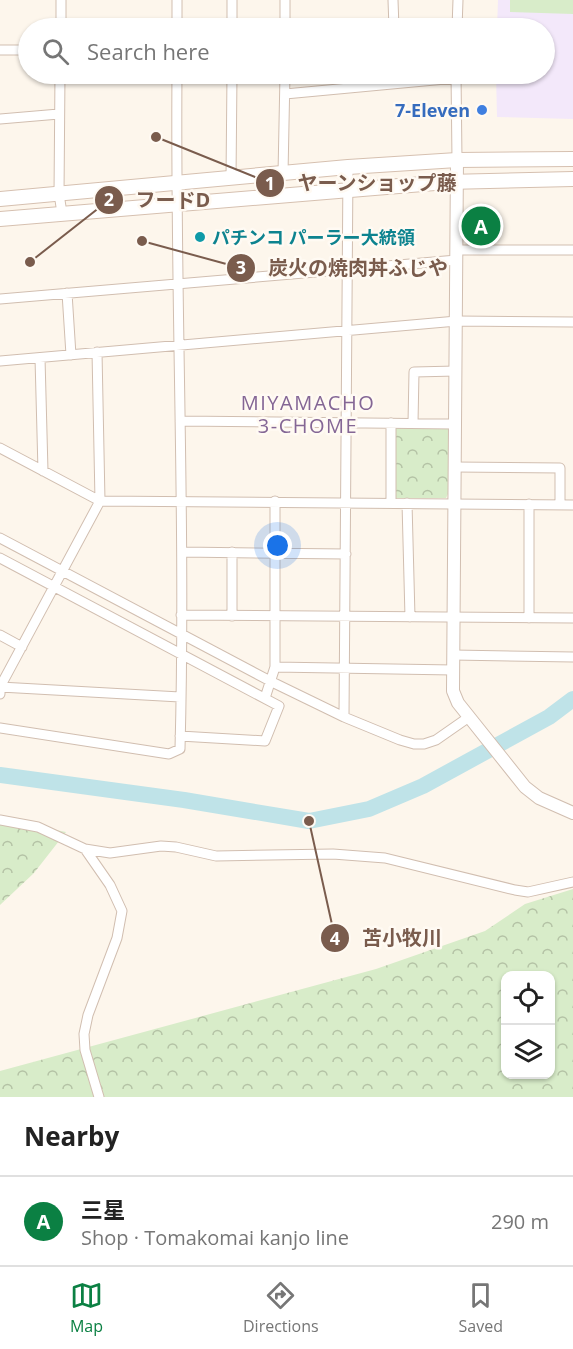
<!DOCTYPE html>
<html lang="en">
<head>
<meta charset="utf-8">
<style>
  :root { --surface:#fff; --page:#f6f6f6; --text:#222; --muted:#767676; --line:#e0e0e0; --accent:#0b8043 }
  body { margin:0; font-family:"Open Sans","Noto Sans JP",sans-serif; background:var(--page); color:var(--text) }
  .controls { position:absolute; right:18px; bottom:18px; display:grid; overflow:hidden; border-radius:12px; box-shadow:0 2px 4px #0004 }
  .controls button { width:54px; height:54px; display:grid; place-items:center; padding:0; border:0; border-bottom:2px solid var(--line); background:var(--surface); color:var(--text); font:30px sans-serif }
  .you { position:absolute; left:278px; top:546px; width:21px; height:21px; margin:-15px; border:4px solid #fff; border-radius:50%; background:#1a73e8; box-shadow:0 0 0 9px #1a73e833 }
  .badge { display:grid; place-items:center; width:39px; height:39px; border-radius:50%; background:var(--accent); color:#fff; font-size:20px; font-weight:700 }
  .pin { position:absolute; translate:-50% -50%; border:3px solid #fff; box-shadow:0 2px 6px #0006 }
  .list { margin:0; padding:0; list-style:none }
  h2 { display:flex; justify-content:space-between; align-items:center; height:78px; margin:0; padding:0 24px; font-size:26px }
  h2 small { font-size:20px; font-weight:400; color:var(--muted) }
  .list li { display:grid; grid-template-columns:39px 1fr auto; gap:18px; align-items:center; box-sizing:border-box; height:90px; padding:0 24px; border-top:2px solid var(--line) }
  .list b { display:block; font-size:22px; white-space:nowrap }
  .list p { margin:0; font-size:20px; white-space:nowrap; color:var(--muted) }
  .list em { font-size:20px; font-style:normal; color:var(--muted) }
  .icon { flex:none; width:33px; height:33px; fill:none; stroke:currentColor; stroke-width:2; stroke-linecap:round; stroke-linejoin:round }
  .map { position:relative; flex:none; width:573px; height:1097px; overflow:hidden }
  .search { position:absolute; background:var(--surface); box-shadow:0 2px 4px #0004; left:18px; right:18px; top:18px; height:66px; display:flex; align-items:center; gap:15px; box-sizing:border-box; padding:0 21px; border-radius:33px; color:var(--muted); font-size:22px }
  .sheet { height:168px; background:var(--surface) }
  nav { display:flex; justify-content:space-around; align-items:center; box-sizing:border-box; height:84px; border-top:2px solid var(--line); background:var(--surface); font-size:16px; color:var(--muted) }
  nav a { display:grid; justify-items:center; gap:3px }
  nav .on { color:var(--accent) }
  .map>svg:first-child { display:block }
  .education { fill:#f3e8fa }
  .forest { fill:url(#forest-crowns); fill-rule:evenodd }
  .garden { fill:#d8ecc9 }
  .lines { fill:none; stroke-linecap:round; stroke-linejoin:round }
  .river { stroke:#bfe3e8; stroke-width:16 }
  .minor-casing { stroke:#d1beb0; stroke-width:11 }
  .tertiary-casing { stroke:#d1beb0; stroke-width:14 }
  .secondary-casing { stroke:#d6c0b0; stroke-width:16 }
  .minor { stroke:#fff; stroke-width:9 }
  .tertiary { stroke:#fff; stroke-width:12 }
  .secondary { stroke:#fff; stroke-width:14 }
  .shop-dot { fill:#3f7fe0; stroke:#fffaf3; stroke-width:2 }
  .culture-dot { fill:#0f9aa8; stroke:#fffaf3; stroke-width:2 }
  .labels { text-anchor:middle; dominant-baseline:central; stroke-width:5; stroke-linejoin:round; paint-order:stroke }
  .shop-label { font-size:18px; font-weight:bold; fill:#366cbe; stroke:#fffaf3; text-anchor:end }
  .culture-label { font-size:18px; font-weight:bold; fill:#0d838f; stroke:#fffaf3; text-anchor:start }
  .neighbourhood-label { font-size:20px; letter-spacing:1.5px; fill:#846695; stroke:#fffaf3 }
  .leader { fill:none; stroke:#7a5c4d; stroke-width:2 }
  .callout-dot { fill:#7a5c4d; stroke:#fffaf3; stroke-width:2 }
  .mark-label { font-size:18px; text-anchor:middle; font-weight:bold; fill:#fff }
  .callout-label { font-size:20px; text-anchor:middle; font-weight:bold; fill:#7a5c4d; stroke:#fffaf3; stroke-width:5; stroke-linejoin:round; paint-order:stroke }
</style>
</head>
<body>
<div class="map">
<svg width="573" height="1097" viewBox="0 0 573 1097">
  <defs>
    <pattern id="forest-crowns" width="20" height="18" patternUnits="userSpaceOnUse" patternTransform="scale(1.5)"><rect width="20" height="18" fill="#d8ecc9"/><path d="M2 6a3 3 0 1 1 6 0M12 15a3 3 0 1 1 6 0" fill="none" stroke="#b4c2a5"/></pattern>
  </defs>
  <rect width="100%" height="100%" fill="#fdf6ec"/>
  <!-- education -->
  <path class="education" d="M498,0H573V119L497,117L496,74H544V28H497Z"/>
  <!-- forest -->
  <path class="forest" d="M394,426L448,429V494L446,498H393Z
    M0,819L66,832L34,873L0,905Z
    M573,889V1097H0V1071L376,969L485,931L525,904ZM506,976H550V1074H506Z"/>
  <!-- garden -->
  <path class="garden" d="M510,0H573V14L510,12Z"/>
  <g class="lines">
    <!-- river -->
    <path class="river" d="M0,775L184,800L309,821L369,809L423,786L549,717L573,699"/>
    <!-- minor casing -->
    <g class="minor-casing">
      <path id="minor" d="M285,0V28
        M393,0L394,28
        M61,28V0
        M177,28V0
        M232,28V0
        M457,28L458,0
        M0,50H28
        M60,74L59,194L62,213
        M456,74L457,160
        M285,94L456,78
        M0,119L59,114
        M283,174L285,74
        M231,179L232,74
        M457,250H573
        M67,293L71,355
        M0,299L457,260
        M40,358L43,471
        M0,361L457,321L573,322
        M180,421L455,424
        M413,423L414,372L456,371
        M0,448L100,501L573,505
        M455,467L560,468V505
        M391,503V423
        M407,503L410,617
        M0,538L272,682L344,717L400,740L414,744H424L436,740L469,717
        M182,552L346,554
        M232,552V616
        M0,558L279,706L265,741L180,736
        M181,615L573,618
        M529,618V504
        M0,635L22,647
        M453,655L573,657
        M275,667L453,670
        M0,687L180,697
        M0,694V687L100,501L97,352
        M265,698L275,667V501
        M344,717L348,167
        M0,728L169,754L180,749C186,524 175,299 177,74
        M0,820L38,827L85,849L110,853L161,846L176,847L216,856L333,854L385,858L515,890L528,892L573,882
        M85,849L110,885L122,911L117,938L88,1015L84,1034L85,1050L99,1097"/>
    </g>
    <!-- tertiary casing -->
    <g class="tertiary-casing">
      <path id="tertiary" d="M457,160L453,691L458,703L525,787L539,798L573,813"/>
    </g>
    <!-- secondary casing -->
    <g class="secondary-casing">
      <path id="secondary" d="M0,199L348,167L457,160L573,159
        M0,219L447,182L573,179"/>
    </g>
    <!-- minor -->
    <use href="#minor" class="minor"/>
    <!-- tertiary -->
    <use href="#tertiary" class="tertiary"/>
    <!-- secondary -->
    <use href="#secondary" class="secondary"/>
  </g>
  <!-- markers -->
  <circle class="shop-dot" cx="482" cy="110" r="6"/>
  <circle class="culture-dot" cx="200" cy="237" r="6"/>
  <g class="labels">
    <!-- shop labels -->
    <g class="shop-label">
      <text x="470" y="110">7-Eleven</text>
    </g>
    <!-- culture labels -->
    <g class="culture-label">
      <text x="212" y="237">パチンコ パーラー大統領</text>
    </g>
    <!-- neighbourhood labels -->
    <g class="neighbourhood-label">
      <text x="308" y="402">MIYAMACHO<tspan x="308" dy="23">3-CHOME</tspan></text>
    </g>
  </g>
  <!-- callouts -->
  <path class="leader" d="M156 137L270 183M30 262L109 200M142 241L241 268M309 821L335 938"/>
  <g class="callout-dot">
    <circle cx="156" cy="137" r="6"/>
    <circle cx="30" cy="262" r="6"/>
    <circle cx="142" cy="241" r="6"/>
    <circle cx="309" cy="821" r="6"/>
    <circle cx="270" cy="183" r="15"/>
    <circle cx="109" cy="200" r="15"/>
    <circle cx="241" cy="268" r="15"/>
    <circle cx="335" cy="938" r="15"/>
  </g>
  <g class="mark-label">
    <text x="270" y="190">1</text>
    <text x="109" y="206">2</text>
    <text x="241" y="274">3</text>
    <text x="335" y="945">4</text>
  </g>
  <g class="callout-label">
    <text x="377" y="190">ヤーンショップ藤</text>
    <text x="173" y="207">フードD</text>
    <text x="358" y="275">炭火の焼肉丼ふじや</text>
    <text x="402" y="945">苫小牧川</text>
  </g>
</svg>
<div class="controls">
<button><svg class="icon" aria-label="locate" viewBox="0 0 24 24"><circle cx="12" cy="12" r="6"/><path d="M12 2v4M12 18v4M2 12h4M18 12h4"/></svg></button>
<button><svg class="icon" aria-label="layers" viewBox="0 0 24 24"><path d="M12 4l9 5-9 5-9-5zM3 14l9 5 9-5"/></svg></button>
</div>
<div class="you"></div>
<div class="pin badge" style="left:481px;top:226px">A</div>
<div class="search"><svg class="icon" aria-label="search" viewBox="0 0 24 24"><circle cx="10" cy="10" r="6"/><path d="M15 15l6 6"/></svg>Search here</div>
</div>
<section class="sheet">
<h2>Nearby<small></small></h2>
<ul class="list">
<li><span class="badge">A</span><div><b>三星</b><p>Shop · Tomakomai kanjo line</p></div><em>290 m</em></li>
</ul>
</section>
<nav>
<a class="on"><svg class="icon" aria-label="map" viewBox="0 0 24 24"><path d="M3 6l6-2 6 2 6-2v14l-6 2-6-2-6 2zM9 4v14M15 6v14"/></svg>Map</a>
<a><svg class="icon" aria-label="directions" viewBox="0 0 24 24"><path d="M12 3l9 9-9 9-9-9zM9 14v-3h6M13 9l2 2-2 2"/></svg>Directions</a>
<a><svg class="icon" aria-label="saved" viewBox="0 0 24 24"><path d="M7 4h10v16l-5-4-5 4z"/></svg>Saved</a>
</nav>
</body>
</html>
